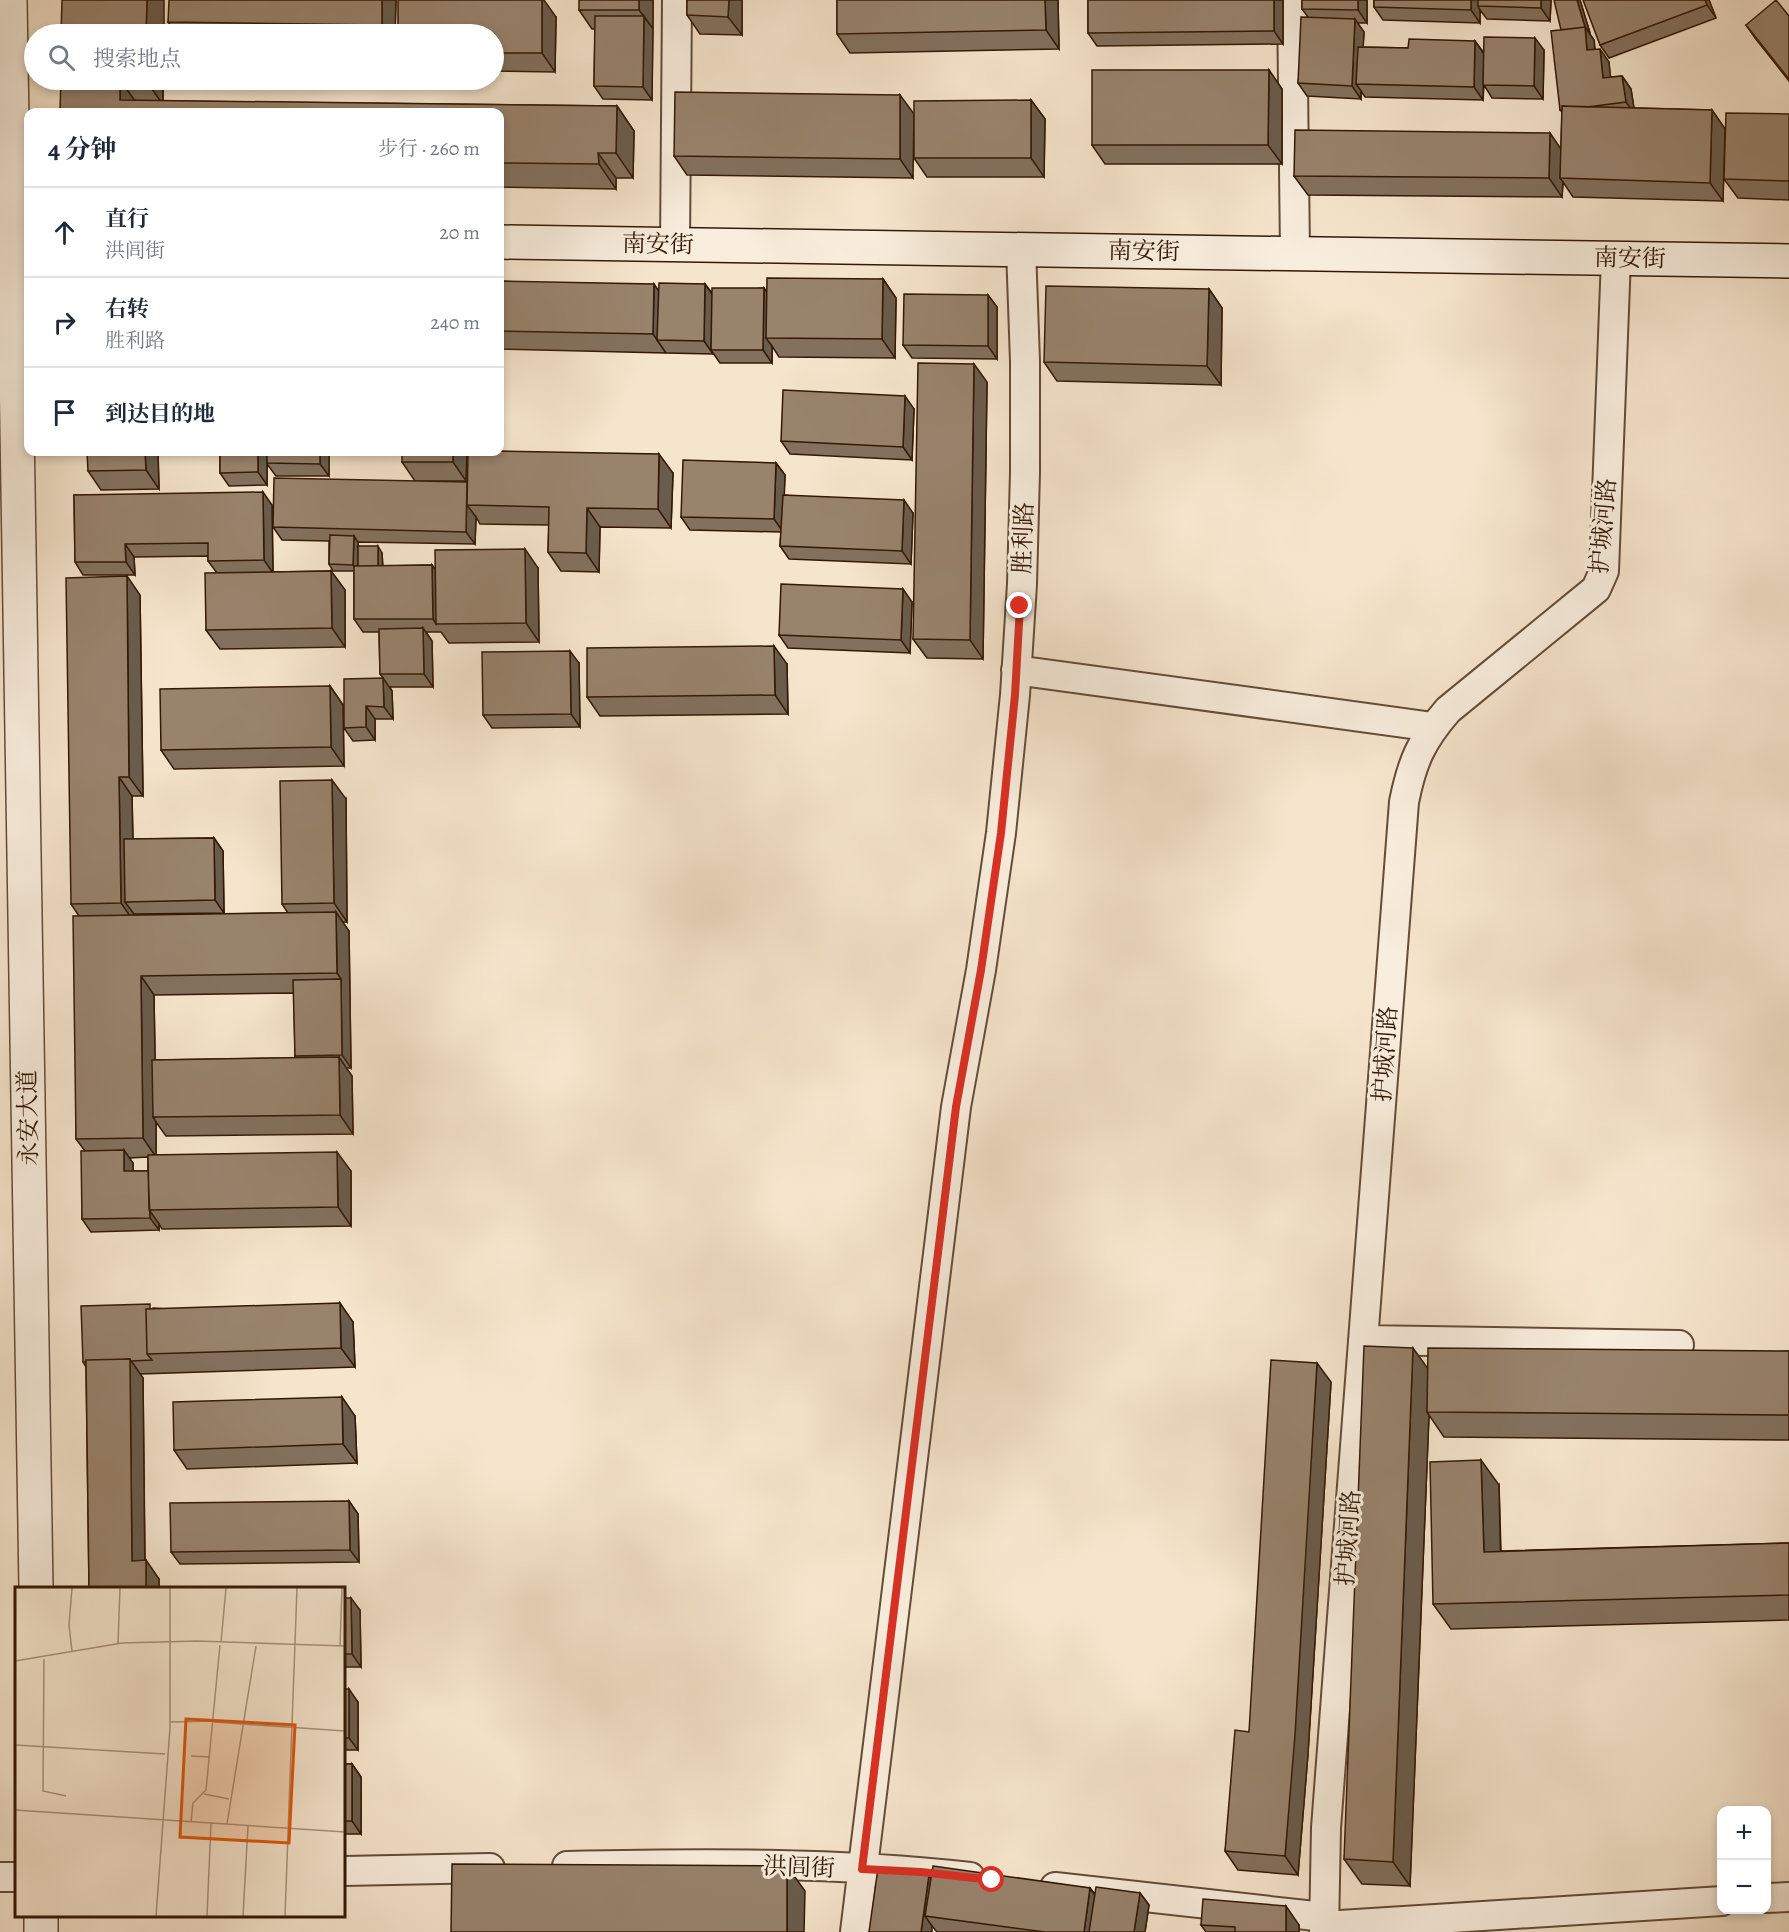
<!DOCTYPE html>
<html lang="zh">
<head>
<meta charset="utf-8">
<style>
  :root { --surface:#fff; --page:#f6f6f7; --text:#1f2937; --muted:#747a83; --line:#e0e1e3 }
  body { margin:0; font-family:Alegreya,"Noto Serif SC",serif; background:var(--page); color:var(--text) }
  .controls { position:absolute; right:18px; bottom:18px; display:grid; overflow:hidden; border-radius:12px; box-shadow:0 3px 9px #0003 }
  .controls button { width:54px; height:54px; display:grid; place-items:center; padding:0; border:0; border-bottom:2px solid var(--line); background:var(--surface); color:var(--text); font:30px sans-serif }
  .stop { position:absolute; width:18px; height:18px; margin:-14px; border:4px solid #d93025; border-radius:50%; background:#fff }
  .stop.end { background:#d93025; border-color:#fff; box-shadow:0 2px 6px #0008 }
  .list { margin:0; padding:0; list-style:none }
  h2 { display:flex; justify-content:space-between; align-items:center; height:78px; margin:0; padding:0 24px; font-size:26px }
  h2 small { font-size:20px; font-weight:400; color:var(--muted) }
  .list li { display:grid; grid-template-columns:39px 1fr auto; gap:18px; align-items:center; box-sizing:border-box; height:90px; padding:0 24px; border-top:2px solid var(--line) }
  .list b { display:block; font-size:22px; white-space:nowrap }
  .list p { margin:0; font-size:20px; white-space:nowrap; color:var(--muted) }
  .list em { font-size:20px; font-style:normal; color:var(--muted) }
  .icon { flex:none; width:33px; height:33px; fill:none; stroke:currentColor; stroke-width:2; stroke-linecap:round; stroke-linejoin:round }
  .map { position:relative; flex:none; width:1789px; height:1932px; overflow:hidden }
  .search { position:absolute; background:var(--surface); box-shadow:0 3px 9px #0003; left:24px; top:24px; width:480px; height:66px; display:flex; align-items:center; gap:15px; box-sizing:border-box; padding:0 21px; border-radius:33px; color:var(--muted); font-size:22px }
  .panel { position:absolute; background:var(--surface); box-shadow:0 3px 9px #0003; left:24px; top:108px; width:480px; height:348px; border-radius:12px }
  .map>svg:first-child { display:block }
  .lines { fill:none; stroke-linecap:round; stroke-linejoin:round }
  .minor-casing { stroke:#644c37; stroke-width:32 }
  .tertiary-casing { stroke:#644c37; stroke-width:36 }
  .secondary-casing { stroke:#331905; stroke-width:36 }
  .minor { stroke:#f9eede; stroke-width:28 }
  .tertiary { stroke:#f9eede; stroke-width:33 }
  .secondary { stroke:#f9eede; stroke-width:33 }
  .wall { fill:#83715e; stroke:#331905; stroke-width:1.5; fill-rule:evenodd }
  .shaded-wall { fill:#6a5c4c; stroke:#331905; stroke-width:1.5 }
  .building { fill:#98836d; stroke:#331905; stroke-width:1.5 }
  .route { stroke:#d93025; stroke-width:8 }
  .labels { text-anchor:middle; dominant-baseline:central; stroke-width:6; stroke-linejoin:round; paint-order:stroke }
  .street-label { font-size:24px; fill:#331905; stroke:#f9eede }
  .inset-road { fill:none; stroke:#a8937d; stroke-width:1.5 }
  .view { fill:#df560c; fill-opacity:0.15; stroke:#df560c; stroke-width:3 }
  .inset-edge { fill:none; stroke:#331905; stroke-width:3 }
</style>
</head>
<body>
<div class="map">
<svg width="1789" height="1932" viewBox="0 0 1789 1932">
  <rect width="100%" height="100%" fill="#f6e5cd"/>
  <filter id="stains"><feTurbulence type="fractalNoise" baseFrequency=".00333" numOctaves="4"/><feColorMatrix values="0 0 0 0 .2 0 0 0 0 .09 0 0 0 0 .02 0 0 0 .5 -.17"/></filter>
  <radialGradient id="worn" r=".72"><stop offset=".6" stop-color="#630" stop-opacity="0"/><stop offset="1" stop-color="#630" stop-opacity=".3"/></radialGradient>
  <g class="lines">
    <!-- minor casing -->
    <g class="minor-casing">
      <path id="minor" d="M1292,0L1295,253
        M675,244L677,0
        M1016,670L1433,727
        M1363,1340L1679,1345
        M567,1866C699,1863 839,1862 970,1877
        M344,1871L490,1868
        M0,1877H16
        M1055,1887L1324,1917
        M1766,1898L1789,1897
        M1324,1926L1722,1901
        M855,1932L956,1107L981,970L1001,833L1015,695L1022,584L1025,472V361L1021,249
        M1324,1932L1326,1828L1404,802C1412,762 1421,741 1448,710L1596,589L1604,571L1616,258"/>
    </g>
    <!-- tertiary casing -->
    <g class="tertiary-casing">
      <path id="tertiary" d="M10,0L36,1588
        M41,1916V1932"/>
    </g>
    <!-- secondary casing -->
    <g class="secondary-casing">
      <path id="secondary" d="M0,235H28
        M500,242L1789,261"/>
    </g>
    <!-- minor -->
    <use href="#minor" class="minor"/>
    <!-- tertiary -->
    <use href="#tertiary" class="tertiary"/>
    <!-- secondary -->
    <use href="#secondary" class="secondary"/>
  </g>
  <!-- wall -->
  <path class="wall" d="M396,0L395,34H177L168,22Z
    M653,0L652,100L603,99L594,86L595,29H592L579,10Z
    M687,0H742V35L700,34L687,15Z
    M837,0H1058L1059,49L850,53L837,34Z
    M1088,0H1283V44L1097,46L1088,33Z
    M1302,0H1367V23H1357L1364,32L1363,47L1408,48L1475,41L1484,53L1544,50L1543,99L1492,98L1484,85L1483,100L1365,97L1361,91V99L1307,96L1298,83L1308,17L1302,9Z
    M1374,0H1551L1550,21L1487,19L1480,10V23L1383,20L1374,7Z
    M1580,0L1590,33H1589L1594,40L1595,49L1609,62L1610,77L1622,76L1631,89L1634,108L1712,110L1725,129L1723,201L1573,197L1563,182L1562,197L1308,195L1294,176L1561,148L1562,112L1560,110L1561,30Z
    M1709,0L1716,18L1609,58L1600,45Z
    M1789,16V81L1755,38L1746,25Z
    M556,17L555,72L494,71V34Z
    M1269,70L1282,89V164H1105L1092,145Z
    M61,80H163V101L617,106L634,131L633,178H616V189L500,187V112H62Z
    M900,95L913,178L687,175L674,156Z
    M1031,100L1045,119L1044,177H927L914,158Z
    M1789,114V200L1738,198L1724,179Z
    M883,279L896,298L895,358L779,357L772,346V363H720L713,353V354L666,353L500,349V281L658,291L705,284L712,293L764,288L767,293Z
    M1209,289L1222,308L1221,385L1057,381L1044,362Z
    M988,295L997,307V359L912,358L903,345Z
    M987,382L983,659L927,658L913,639Z
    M914,409L912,460L790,454L781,441Z
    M158,452L159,489L101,490L88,471Z
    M220,452H329V476H276L267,464V485L229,486L220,473Z
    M467,452L466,481H415L402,462Z
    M776,463L785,475L784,495L913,513L911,564L789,559L780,546L781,532L690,530L681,517Z
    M673,473L671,528L600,527L599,572L561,571L548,552L549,525L480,524L476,517L475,544L358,542V546L382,553L383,566L432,565L436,570L538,568L539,642L449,643L441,632H426L432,641L433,687H390L392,691L393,719H375V740L353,741L344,728L383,678L380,674L379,632H363L354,619V571H333L329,564V541L282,540L273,527L467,482Z
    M74,495L272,505L273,572L331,571L345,590V647L220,649L206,630L217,573L208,561V556L134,557L135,575H83L75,562Z
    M140,595L143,796H132L133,839L214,838L223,851L224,913L134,914V915L288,913L282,904L346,799L347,922H342L349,931L351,1068H346L352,1076L353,1134L166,1136L156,1122V1155L351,1171V1226L162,1229L159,1224V1230L91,1232L82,1219L85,1151L76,1139L79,916L71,904ZM294,993L295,1056L296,1058L155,1060L154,995ZM148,1157V1171H133V1163L129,1158Z
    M912,602L910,653L788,648L779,635Z
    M579,663L580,727L492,728L483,715Z
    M787,664L788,714L600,716L587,697Z
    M330,686L343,705L344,766L174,769L161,750Z
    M153,1308L353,1322L355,1367L140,1374L143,1378L145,1560L159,1579V1588H89L86,1367L83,1362Z
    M1789,1351V1440L1444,1437L1429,1415L1410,1886L1362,1884L1344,1859L1428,1368Z
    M1331,1382L1308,1754L1298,1875L1238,1870L1225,1851L1249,1732Z
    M355,1416L357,1463L187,1469L174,1450Z
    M1499,1485L1501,1551L1789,1543V1620L1451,1629L1433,1604Z
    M349,1501L358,1514L359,1562L180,1564L171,1552Z
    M344,1598L360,1610L361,1667H344Z
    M344,1689L358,1702V1750H344Z
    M344,1764H352L361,1777V1834H344Z
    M931,1878L1090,1888L1095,1894L1140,1893L1149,1905L1145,1932H937L932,1926L869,1932Z
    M1201,1925H1299V1932H1206Z"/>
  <!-- shaded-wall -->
  <path class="shaded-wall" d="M147,0H164V34H146Z
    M382,0H396L395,34H389L382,25Z
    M542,0H544L556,17L555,72L542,53Z
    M639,0H653V29L639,10Z
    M729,0H742V35L728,17Z
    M1045,0H1058L1059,49L1046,30Z
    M1274,0H1283V44L1274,31Z
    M1358,0H1367V23L1358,10Z
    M1471,0H1481L1478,6L1480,10V23L1471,10Z
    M1541,0H1551L1550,21L1541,8Z
    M1577,0H1580L1590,33L1585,27Z
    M1705,0H1709L1716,18L1707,5Z
    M644,16L653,29L652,100L643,87Z
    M1355,19L1364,32L1361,84H1356L1361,91V99L1352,86Z
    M1585,27L1594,40L1596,63L1587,50Z
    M1535,38L1544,50L1543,99L1534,86Z
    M1475,41L1484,54L1483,100L1474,87Z
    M1600,49L1609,62L1612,91L1603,78Z
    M1269,70L1282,89V164L1268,145Z
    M1622,76L1631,89L1635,115L1626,102Z
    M120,80L138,105L120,100Z
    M146,80H163V105Z
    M900,95L914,114L913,178L900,159Z
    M1031,100L1045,119L1044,177L1031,158Z
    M617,106L634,131L633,178L616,153Z
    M1712,110L1725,129L1723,201L1710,183Z
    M1550,133L1563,152L1560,178L1563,182L1562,197L1549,178Z
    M598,153L616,178V189L599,164Z
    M883,279L896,298L895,358L882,339Z
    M654,284L667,303L657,340L666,353L653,334Z
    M705,284L714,297L711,350L713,354L704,341Z
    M764,288L773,301L766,338L772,346V363L763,350Z
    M1209,289L1222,308L1221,385L1207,366Z
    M988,295L997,307V359L988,346Z
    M974,364L987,382L983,659L970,640Z
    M905,396L914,409L912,460L903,447Z
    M145,452H158L159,489L146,470Z
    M258,452H267V485L258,472Z
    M320,452H329V476L320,464Z
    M453,452H467L466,481L453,462Z
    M659,454L673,473L671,528L658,509Z
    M776,463L785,475L783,532L774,519Z
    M467,482V505L476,517L475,544L466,532Z
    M263,492L272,505L273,573L264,560Z
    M904,500L913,513L911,564L902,551Z
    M587,508L600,527L599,572L586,553Z
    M354,536L358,542V571L353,565Z
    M125,544L134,557L135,575L126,562Z
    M378,546L382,553L383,579L378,572Z
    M525,549L538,568L539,642L526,623Z
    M432,565L441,578L436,624L433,619Z
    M331,571L345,590V647L332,628Z
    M127,576L140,595L143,796L129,777Z
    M903,589L912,602L910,653L901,640Z
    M423,628L432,641L433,687L424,674Z
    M774,646L787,664L788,714L775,695Z
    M570,651L579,663L580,727L571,714Z
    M383,678L392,691L393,719L384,707Z
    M330,686L343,705L344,766L331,747Z
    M366,706L375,719V740L366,727Z
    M119,777L132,796L134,901L125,902L134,914V922L121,903Z
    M332,780L346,799L347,922L334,903Z
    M214,838L223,851L224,913L215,900Z
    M336,912L349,931L351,1068L342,1055L341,979L337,973Z
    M141,976L154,995L156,1117H153L156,1122V1157L143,1138Z
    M339,1057L352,1076L353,1134L340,1115Z
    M124,1150L133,1163V1184L124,1171Z
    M337,1152L351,1171V1226L338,1207Z
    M150,1211L159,1224V1230L150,1218Z
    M340,1303L353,1322L355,1367L341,1348Z
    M1413,1348L1431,1373L1427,1412L1429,1415L1410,1886L1393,1862Z
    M130,1359L143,1378L145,1580L132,1561Z
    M1317,1363L1331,1382L1308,1754L1298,1875L1285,1856Z
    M342,1397L355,1416L357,1463L343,1444Z
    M1481,1460L1499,1485L1501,1576L1484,1552Z
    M349,1501L358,1514L359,1562L350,1550Z
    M146,1560L159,1579V1588H146Z
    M351,1598L360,1610L361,1667L352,1654Z
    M349,1689L358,1702V1750L349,1738Z
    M352,1764L361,1777V1834L352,1821Z
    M787,1866L805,1891L804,1932H787Z
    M929,1875L938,1888L925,1916L932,1926V1932H921Z
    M1090,1888L1103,1907L1100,1932H1084Z
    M1140,1893L1149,1905L1145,1932H1134Z
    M1286,1906L1299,1925V1932H1286Z"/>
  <!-- building -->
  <path class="building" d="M62,0H147L146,34H61Z
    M169,0H382V25L168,22Z
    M398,0H542V53H494V34H398Z
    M579,0H639V10H579Z
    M687,0H729L728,17L687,15Z
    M837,0H1045L1046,30L837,34Z
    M1088,0H1274V31L1088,33Z
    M1302,0H1358V10L1302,9Z
    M1374,0H1471V10L1374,7Z
    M1478,0H1541V8L1478,6Z
    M1554,0H1577L1585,27L1561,30Z
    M1583,0H1705L1707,5L1600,45Z
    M1776,0L1789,16V79L1746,25Z
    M595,16H644L643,87L594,86Z
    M1301,17L1355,19L1352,86L1298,83Z
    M1585,27L1587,50L1600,49L1603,78L1622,76L1626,102L1587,107L1562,106V110H1560L1551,31Z
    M1484,37L1535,38L1534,86L1483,85Z
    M1409,39L1475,41L1474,87L1356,84L1358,47L1408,48Z
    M1092,70H1269L1268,145H1092Z
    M61,80H146H120V100L617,106L616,153H598L599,164L500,163V112H62L60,110Z
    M675,92L900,95V159L674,156Z
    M1031,100V158H914V101Z
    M1562,106L1712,110L1710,183L1560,178Z
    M1726,113L1789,114V181L1724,179Z
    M1295,130L1550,133L1549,178L1294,176Z
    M767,278L883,279L882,339L766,338Z
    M500,281L654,284L653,334L500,331Z
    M659,283L705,284L704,341L657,340Z
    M1046,286L1209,289L1207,366L1044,362Z
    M712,288H764L763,350H711Z
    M904,294L988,295V346L903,345Z
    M918,363L974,364L970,640L913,639Z
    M783,390L905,396L903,447L781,441Z
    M500,451L659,454L658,509L587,508L586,553L548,552L549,507L467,505L468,452Z
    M87,452H145L146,470L88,471Z
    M220,452H258V472L220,473Z
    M267,452H320V464L267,463Z
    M402,452H453V462H402Z
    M683,460L776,463L774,519L681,517Z
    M274,478L467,482L466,532L273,527Z
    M263,492L264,560L208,561V543L125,544L126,562H75L74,495Z
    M783,495L904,500L902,551L780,546Z
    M330,535L354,536L353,565L329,564Z
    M358,546H378V566H358Z
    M525,549L526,623L436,624L435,550Z
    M432,565L433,619H354V566Z
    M331,571L332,628L206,630L205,573Z
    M127,576L129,777H119L121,903L71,904L66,578Z
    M781,584L903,589L901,640L779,635Z
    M423,628L424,674H380L379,629Z
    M774,646L775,695L587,697V648Z
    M570,651L571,714L483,715L482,652Z
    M383,678L384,707L366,706V727L344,728V679Z
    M330,686L331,747L161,750L160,689Z
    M332,780L334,903L282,904L280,781Z
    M214,838L215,900L125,902L124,839Z
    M336,912L337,973L141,976L143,1138L76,1139L73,916Z
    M341,979L342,1055L295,1056L293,980Z
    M339,1057L340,1115L153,1117L152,1060Z
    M124,1150V1171H148L150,1218L82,1219L81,1151Z
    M337,1152L338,1207L149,1210L148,1155Z
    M340,1303L341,1348L147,1354L146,1309Z
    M150,1304V1309H146L147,1354L152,1360L131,1361L130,1359L86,1360V1362H83L81,1306Z
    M1364,1346L1413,1348L1393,1862L1344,1859Z
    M1428,1348L1789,1351V1415L1427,1412Z
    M130,1359L132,1561L146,1560V1588H89L86,1360Z
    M1271,1360L1317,1363L1295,1735L1285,1856L1225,1851L1235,1730L1249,1732Z
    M342,1397L343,1444L174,1450L173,1402Z
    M1481,1460L1484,1552L1789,1543V1595L1433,1604L1430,1462Z
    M349,1501L350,1550L171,1552L170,1503Z
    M344,1598H351L352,1654H344Z
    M344,1689H349V1738H344Z
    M344,1764H352V1821H344Z
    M452,1864L787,1866V1932H451Z
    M933,1866L1090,1888L1084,1932H1045L925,1916Z
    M878,1868L929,1875L921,1932H869Z
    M1096,1887L1140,1893L1134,1932H1089Z
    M1203,1899L1286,1906V1932H1235V1927L1201,1925Z"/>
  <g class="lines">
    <!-- route -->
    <path class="route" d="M992,1880L921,1872L862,1869L956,1107L981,970L1001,833L1015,695L1020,606"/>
  </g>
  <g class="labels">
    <!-- street labels -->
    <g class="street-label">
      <text transform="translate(658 244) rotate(1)">南安街</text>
      <text transform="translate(1144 251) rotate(1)">南安街</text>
      <text transform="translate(1630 258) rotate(1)">南安街</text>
      <text transform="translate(1603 526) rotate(-85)">护城河路</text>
      <text transform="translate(1023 538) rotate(-88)">胜利路</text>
      <text transform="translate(1385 1054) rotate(-86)">护城河路</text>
      <text transform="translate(28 1118) rotate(-91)">永安大道</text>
      <text transform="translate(1348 1538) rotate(-86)">护城河路</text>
      <text transform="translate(799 1867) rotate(2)">洪闾街</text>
    </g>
  </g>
  <!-- overview -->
  <g transform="translate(15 1587)">
    <rect width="330" height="330" fill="#f6e5cd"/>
    <path class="inset-road" d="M206,55L211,1M103,56L105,1M325,59L327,1M57,64L54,38L57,1M29,72L28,204L51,209M0,74L107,56L182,54L330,59M156,135L199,134M199,135L330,144M0,158L150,167M176,169L195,170M189,207L214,212M0,223L330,245M176,235L178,216L191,203L205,58M212,237L241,59M141,329L155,141V1M192,329L196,236M228,329L233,239M270,329L282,1"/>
    <path class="view" d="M171,132L280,138L274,256L165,250Z"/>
    <rect width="330" height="330" class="inset-edge"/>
  </g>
  <rect width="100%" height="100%" filter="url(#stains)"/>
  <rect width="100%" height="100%" fill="url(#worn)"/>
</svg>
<div class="controls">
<button>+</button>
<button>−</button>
</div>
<div class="stop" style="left:992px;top:1880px"></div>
<div class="stop end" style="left:1020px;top:606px"></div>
<div class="search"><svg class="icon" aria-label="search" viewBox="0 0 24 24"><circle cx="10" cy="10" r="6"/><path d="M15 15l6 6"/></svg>搜索地点</div>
<section class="panel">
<h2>4 分钟<small>步行 · 260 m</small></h2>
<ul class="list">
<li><svg class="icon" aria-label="ahead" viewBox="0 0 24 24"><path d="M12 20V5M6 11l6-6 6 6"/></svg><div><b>直行</b><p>洪闾街</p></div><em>20 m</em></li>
<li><svg class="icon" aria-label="right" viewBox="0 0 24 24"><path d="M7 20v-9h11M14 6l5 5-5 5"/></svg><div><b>右转</b><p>胜利路</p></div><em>240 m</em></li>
<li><svg class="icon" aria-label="arrive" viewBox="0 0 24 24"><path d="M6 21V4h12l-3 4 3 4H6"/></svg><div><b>到达目的地</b></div></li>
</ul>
</section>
</div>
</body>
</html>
